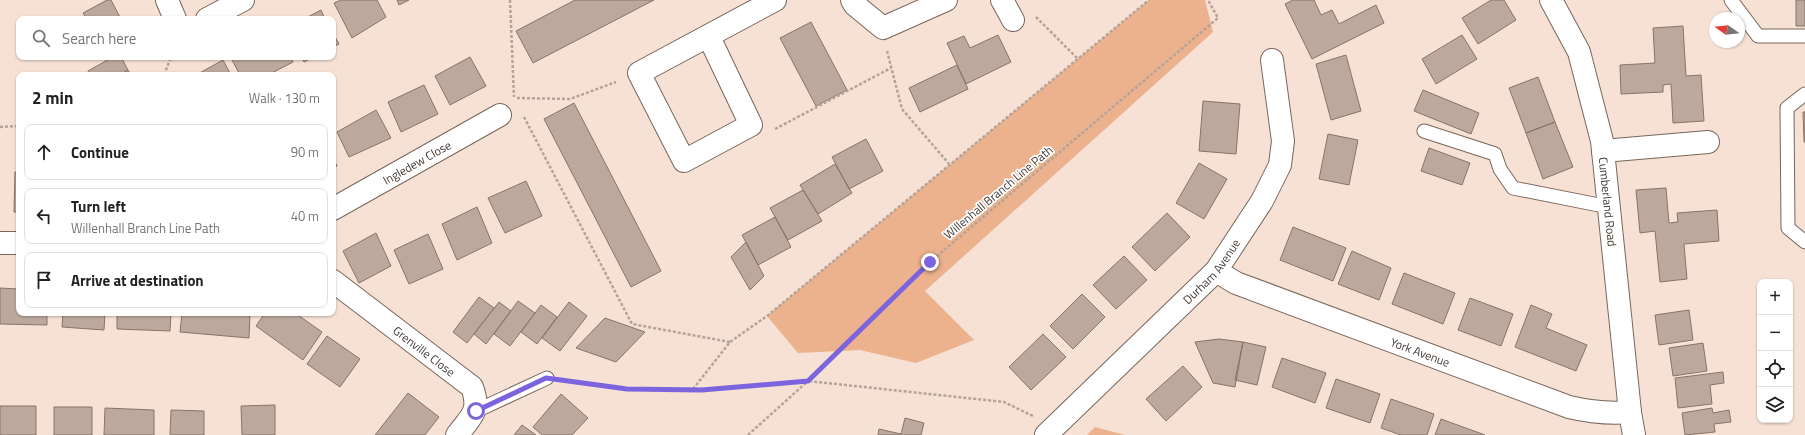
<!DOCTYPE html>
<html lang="en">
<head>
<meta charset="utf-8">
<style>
  :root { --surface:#fff; --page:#f2f2f2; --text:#222; --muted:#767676; --line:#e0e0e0 }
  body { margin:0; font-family:"Titillium Web",sans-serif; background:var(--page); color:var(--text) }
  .controls { position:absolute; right:12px; bottom:12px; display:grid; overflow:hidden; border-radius:8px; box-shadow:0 1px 3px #0004 }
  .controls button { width:36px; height:36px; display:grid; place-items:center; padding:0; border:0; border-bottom:1px solid var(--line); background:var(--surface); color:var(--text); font:20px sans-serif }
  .compass { position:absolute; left:1709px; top:12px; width:36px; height:36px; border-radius:50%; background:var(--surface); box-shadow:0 1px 3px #0004; rotate:284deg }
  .stop { position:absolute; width:12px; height:12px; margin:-9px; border:3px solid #7d64df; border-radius:50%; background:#fff }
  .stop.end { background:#7d64df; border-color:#fff; box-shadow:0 1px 4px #0008 }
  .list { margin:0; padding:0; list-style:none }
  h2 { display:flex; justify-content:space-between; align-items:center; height:52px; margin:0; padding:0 16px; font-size:17px }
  h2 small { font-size:13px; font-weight:400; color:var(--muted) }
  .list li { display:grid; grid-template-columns:26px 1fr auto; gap:12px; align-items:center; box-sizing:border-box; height:56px; margin:0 8px 8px; padding:0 8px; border:1px solid var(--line); border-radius:8px }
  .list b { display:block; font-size:15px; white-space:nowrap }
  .list p { margin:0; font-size:13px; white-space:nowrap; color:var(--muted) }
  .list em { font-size:13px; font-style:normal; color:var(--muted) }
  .icon { flex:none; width:22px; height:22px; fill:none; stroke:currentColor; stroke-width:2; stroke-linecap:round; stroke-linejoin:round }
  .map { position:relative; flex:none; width:1805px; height:435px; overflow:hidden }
  .search { position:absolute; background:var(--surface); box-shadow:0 1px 3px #0004; left:16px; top:16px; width:320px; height:44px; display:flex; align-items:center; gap:10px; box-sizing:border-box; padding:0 14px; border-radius:8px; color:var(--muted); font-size:15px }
  .panel { position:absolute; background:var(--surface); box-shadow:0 1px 3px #0004; left:16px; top:72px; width:320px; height:244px; border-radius:8px }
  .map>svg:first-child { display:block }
  .green { fill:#ebb28d }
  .building { fill:#bca89c; stroke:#877569 }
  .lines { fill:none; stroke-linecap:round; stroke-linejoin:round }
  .lane-casing { stroke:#78665b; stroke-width:15 }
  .street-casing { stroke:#78665b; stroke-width:24 }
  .path { stroke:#b4a399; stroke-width:2.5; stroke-dasharray:3 2; stroke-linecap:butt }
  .lane { stroke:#fff; stroke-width:13 }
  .street { stroke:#fff; stroke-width:22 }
  .route { stroke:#7d64df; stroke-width:5 }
  .labels { text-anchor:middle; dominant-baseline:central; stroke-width:3.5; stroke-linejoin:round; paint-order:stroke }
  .street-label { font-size:12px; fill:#423934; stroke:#fff }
</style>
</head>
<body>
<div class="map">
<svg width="1805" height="435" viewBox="0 0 1805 435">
  <rect width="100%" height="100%" fill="#f6e1d4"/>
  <!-- green -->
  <path class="green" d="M1149,0H1205L1213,32L925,291L974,340L916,363L860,350L798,353L767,316Z
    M1095,427L1125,435H1087Z"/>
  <!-- building -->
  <path class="building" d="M107,0H111L121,19H87L83,13Z
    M341,0H377L386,17L352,38L334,3Z
    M397,0H409L399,5Z
    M575,0H654L533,63L516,31Z
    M1293,0H1314L1321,15L1332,10L1339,24L1376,5L1384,23L1312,59L1285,4Z
    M1491,0H1504L1516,20L1478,44L1462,18Z
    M1796,0H1805V26H1796Z
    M321,10L325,19H304Z
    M811,22L847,90L816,106L780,38Z
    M1683,26L1686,76L1701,75L1704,121L1673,123L1671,84L1663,85V92L1621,94L1620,65L1655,63L1653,28Z
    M333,33L339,44L333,47Z
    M998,35L1011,62L966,84L947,43L964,36L970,48Z
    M1462,35L1477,59L1436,84L1422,59Z
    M1346,55L1361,111L1331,120L1316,64Z
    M113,57H121L128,70L120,75H90L88,71Z
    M233,57H290L293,62L268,75H240L231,58Z
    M302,57H314L304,62Z
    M470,57L486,86L450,105L435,76Z
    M223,60L231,75H196Z
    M957,65L968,89L920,112L909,88Z
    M128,70L131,75H120Z
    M1538,77L1555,122L1526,133L1509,88Z
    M424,85L438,114L401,132L388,102Z
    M1423,90L1479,113L1471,134L1414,111Z
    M1203,101L1240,104L1236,154L1199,151Z
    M574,103L661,271L631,287L544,119Z
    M376,110L391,138L349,157L337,132Z
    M1803,112H1805V142H1804Z
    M1555,122L1573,167L1543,179L1526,133Z
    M1328,134L1358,140L1349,185L1319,179Z
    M866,139L883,171L849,189L832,157Z
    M1429,148L1470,163L1462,185L1421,171Z
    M333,158L337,166L333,168Z
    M1199,163L1227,179L1204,219L1176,203Z
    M835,164L852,193L818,214L800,185Z
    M15,172H19V212H14Z
    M526,181L542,216L505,233L488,198Z
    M1666,188L1669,223L1678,222L1677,213L1717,210L1719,241L1684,244L1687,279L1660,282L1655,231L1640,233L1636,190Z
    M803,190L822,221L788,240L770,208Z
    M477,207L492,243L457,260L442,224Z
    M1167,213L1190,237L1155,271L1132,247Z
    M775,217L791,247L758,265L742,235Z
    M1293,227L1346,248L1333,281L1280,260Z
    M376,233L391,266L359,283L343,251Z
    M428,234L443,269L409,284L394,250Z
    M746,242L764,276L750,290L731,257Z
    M1352,251L1391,268L1379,300L1338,284Z
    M1124,256L1147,280L1116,309L1093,285Z
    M1404,273L1455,293L1443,324L1392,304Z
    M0,288L19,289V313H47V325L0,324Z
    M1082,294L1105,317L1073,349L1050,326Z
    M479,297L494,308L467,343L453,332Z
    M1470,298L1513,314L1501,346L1458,330Z
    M518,301L535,313L510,346L494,334Z
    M499,302L511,311L486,344L474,334Z
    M569,302L587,316L560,351L542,338Z
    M541,305L557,317L537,344L521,332Z
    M1531,305L1552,314L1546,328L1587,345L1576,371L1515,347Z
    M1689,310L1693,340L1659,345L1655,315Z
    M63,313H105L104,330L62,327Z
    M117,313H171L170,331L117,329Z
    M182,313H250L249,338L180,332Z
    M265,313H295L322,332L303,360L256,326Z
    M605,318L645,332L616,362L576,348Z
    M1043,334L1066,357L1031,390L1009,367Z
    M327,336L360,359L340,387L307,364Z
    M1219,339L1243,342L1235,387L1213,383L1195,342Z
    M1243,342L1266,347L1257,385L1235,380Z
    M1703,343L1707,371L1673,376L1669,348Z
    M1282,358L1326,373L1315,403L1272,387Z
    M1183,366L1202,387L1166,421L1146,399Z
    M1723,372L1724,383L1710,385L1712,404L1678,408L1675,378Z
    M1336,379L1380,394L1370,423L1326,408Z
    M408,393L439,417L425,435H375Z
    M561,394L588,418L572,435H542L533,427Z
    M1391,399L1434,414L1427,435H1401L1381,428Z
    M275,405V435H242L241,406Z
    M0,406H36V435H0Z
    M54,407H92V435H54Z
    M105,408L154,410V435H104Z
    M1712,408L1713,413L1729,410L1731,422L1714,424L1715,432L1685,435L1682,413Z
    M171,410L204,411V435H170Z
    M905,418L924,423L921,435H878L879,429L901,434Z
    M1441,419L1485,435H1435Z
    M522,425L536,435H514Z"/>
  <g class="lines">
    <!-- lane casing -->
    <g class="lane-casing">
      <path id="lane" d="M1731,0L1758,36H1805
        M1805,94L1787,108L1788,228L1805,242
        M1424,131L1495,154L1500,169L1513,188L1609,207
        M476,411L547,378"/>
    </g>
    <!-- street casing -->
    <g class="street-casing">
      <g id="street">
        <path d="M167,0L175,19"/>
        <path d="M852,0L855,5L883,28L946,0"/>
        <path d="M1002,0L1013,20"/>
        <path id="s1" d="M1551,0L1579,52L1602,141L1630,412L1634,435"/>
        <path d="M207,19L243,0"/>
        <path d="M709,37L751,125L684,161L639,73L775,0"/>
        <path d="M1603,151L1708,142"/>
        <path id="s2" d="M333,209L500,115"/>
        <path d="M0,243H19"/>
        <path id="s3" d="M1216,271L1236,283L1569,407C1590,412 1608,414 1630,412"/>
        <path id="s4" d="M333,281L472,387C481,411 471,417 457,435"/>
        <path id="s5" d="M1046,435L1216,271L1262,201L1280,165L1283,141L1272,60"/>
      </g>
    </g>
    <!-- path -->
    <path class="path" d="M510,0L514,97
      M1036,17L1078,59
      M887,51L902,109L950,165
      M164,75L171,57
      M517,98L570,99L616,82
      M524,117L632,324L730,342
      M0,127L19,126
      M775,129L891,68
      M565,381L627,389H702L808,381L1004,402L1033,416
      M693,389L730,342L767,316L1149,0
      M748,435L808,381L930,262L1218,18L1208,0"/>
    <!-- lane -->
    <use href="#lane" class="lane"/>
    <!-- street -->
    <use href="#street" class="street"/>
  </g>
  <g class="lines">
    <!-- route -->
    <path class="route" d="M476,411L546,378L627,389L702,390L808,381L930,262"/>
  </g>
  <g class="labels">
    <!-- street labels -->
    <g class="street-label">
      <text stroke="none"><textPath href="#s2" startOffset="96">Ingledew Close</textPath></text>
      <text transform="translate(998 192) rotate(-40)">Willenhall Branch Line Path</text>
      <text stroke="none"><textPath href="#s1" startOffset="212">Cumberland Road</textPath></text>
      <text stroke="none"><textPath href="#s5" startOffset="233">Durham Avenue</textPath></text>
      <text stroke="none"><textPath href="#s4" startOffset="115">Grenville Close</textPath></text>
      <text stroke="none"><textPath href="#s3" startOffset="220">York Avenue</textPath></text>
    </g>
  </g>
</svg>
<div class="controls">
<button>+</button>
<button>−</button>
<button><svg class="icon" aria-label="locate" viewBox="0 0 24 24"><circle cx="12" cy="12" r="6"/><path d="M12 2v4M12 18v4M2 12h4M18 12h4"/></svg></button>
<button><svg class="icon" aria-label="layers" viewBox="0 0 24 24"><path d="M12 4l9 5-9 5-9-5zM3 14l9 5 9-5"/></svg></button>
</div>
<svg class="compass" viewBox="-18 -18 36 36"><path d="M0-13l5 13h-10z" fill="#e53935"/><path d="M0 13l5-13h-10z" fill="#767676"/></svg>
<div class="stop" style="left:476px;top:411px"></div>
<div class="stop end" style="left:930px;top:262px"></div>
<div class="search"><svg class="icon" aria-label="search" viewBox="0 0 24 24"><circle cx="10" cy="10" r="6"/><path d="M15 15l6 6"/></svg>Search here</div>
<section class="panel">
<h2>2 min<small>Walk · 130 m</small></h2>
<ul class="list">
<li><svg class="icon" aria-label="ahead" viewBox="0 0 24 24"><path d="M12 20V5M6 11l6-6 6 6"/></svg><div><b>Continue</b></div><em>90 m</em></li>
<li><svg class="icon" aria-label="left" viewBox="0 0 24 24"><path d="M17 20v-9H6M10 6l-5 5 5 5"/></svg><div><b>Turn left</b><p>Willenhall Branch Line Path</p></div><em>40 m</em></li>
<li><svg class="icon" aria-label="arrive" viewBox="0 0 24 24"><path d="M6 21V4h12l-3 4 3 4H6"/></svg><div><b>Arrive at destination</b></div></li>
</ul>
</section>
</div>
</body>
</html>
